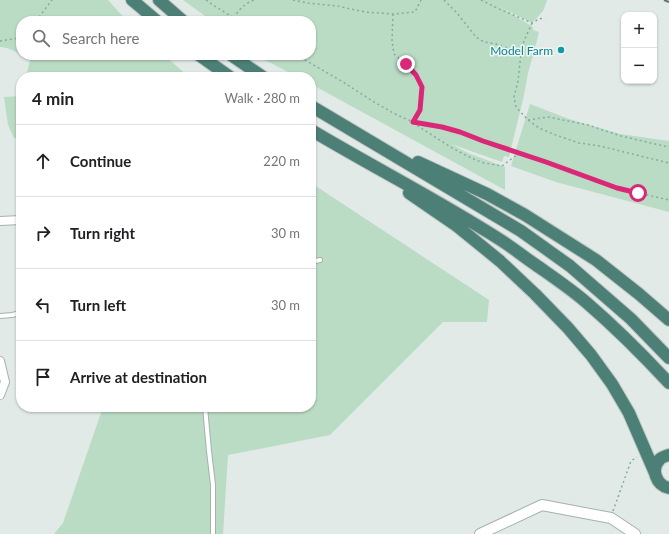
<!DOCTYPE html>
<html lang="en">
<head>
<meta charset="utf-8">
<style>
  :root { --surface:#fff; --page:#f2f2f2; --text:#202124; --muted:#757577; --line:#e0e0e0 }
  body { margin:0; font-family:Lato,sans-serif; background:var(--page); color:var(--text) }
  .controls { position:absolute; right:12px; top:12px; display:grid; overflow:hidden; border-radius:8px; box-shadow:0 1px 3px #0004 }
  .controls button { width:36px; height:36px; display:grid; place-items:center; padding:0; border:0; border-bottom:1px solid var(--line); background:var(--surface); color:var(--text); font:20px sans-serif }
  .stop { position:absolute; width:12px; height:12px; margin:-9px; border:3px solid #db2777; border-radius:50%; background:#fff }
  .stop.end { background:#db2777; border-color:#fff; box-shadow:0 1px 4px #0008 }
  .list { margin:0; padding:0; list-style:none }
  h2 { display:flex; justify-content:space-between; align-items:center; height:52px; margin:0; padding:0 16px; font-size:17px }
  h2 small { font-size:13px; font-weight:400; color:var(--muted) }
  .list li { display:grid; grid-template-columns:26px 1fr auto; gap:12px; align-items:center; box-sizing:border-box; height:72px; padding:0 16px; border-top:1px solid var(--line) }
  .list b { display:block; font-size:15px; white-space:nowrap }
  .list em { font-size:13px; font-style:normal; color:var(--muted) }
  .icon { flex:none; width:22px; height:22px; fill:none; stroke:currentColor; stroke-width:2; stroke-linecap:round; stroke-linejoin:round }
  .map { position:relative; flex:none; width:669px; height:534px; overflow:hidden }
  .search { position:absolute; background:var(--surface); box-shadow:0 1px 3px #0004; left:16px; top:16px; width:300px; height:44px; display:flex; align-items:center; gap:10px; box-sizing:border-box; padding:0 14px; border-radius:16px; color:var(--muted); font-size:15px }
  .panel { position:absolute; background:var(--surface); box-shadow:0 1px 3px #0004; left:16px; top:72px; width:300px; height:340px; border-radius:16px }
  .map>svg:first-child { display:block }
  .green { fill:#badbc4 }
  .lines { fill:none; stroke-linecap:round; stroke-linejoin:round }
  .service-casing { stroke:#a4b2ad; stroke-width:6 }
  .minor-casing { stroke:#a4b2ad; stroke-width:10 }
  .tertiary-casing { stroke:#a4b2ad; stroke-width:12 }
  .trunk-casing { stroke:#bdc4c2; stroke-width:14 }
  .path { stroke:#83aca0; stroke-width:1.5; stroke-dasharray:2 3; stroke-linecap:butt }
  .service { stroke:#fff; stroke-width:4 }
  .minor { stroke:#fff; stroke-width:8 }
  .tertiary { stroke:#fff; stroke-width:10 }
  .trunk { stroke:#4c8076; stroke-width:12 }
  .rail { stroke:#5c766f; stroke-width:2; stroke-dasharray:8 4; stroke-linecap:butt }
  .route { stroke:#db2777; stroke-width:5 }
  .culture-dot { fill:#0f9aa8; stroke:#f1f7f4; stroke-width:1.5 }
  .labels { text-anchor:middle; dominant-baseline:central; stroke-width:3; stroke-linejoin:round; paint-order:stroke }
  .culture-label { font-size:12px; fill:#0d838f; stroke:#f1f7f4; text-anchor:end }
</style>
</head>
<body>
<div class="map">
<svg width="669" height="534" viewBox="0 0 669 534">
  <rect width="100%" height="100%" fill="#e1eae6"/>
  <!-- green -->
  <path class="green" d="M0,0H108L127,21H21V55H164L189,77H26L30,60C22,56 9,46 0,47Z
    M183,0H547L543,11L532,23L500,7L533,27V30L539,32L535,48L528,73L524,95L509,157L504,156L502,162L451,144L468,153L505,167V190L311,84V77H298L263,59L258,55H311V21H212Z
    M21,96V138H14L8,125L4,97Z
    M530,104L569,119L620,134L669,141V212L556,182L511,166Z
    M311,183L489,300L487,322H443L330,435L228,455L223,534H54L63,523L103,407H311Z"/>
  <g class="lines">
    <!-- service casing -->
    <g class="service-casing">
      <path id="service" d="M311,262L320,260
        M0,316L12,315L21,313
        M205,407L209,451L213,485V534"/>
    </g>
    <!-- minor casing -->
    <g class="minor-casing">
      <path id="minor" d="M0,221L21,220
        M0,361L5,382L0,395"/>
    </g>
    <!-- tertiary casing -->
    <g class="tertiary-casing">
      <path id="tertiary" d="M480,534L542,505L611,518L635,534"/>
    </g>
    <!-- trunk casing -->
    <g class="trunk-casing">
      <path id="trunk" d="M132,0L157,21
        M159,0L183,21
        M199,55L230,77
        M231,55L263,77
        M311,106L521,231L570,266L631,319L669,358
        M311,130C373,167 438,200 499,239C512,247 524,257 536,265C553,277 571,289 587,303C616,328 643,355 669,383
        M418,162L487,194L525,215L596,260L639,294L669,320
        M409,193L457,226L500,261L535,294L568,328L591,355L612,384L629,413L655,473
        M669,455C666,456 662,457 660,459C650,469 656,485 669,488"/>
    </g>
    <!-- path -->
    <path class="path" d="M206,0L213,5L239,21
      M293,0L307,3L337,6L365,12L393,14L415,12L421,0
      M444,0L457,13L476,37L484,42L496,44L521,53
      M481,0L497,8L532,23L539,19L545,18
      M393,14L392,41L394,54L406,64L416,75L422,87L420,111L413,122
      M234,18C238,10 246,2 255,0
      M36,21L52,0
      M532,23L524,41L521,53L518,81L514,97L516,107L528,120L539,128L553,134L579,143L600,146L669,163
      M0,41L21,38
      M296,55L343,82L374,102L397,115L413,122L442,127L460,132L483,141L546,162L617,188L669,200
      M528,120L548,117L588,125L621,136L668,147L669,146
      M413,123C436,137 458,154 484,163C490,164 496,165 502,166L518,154
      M613,511L631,461L637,457"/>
    <!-- service -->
    <use href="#service" class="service"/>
    <!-- minor -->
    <use href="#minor" class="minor"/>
    <!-- tertiary -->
    <use href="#tertiary" class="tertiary"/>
    <!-- trunk -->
    <use href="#trunk" class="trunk"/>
    <!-- rail -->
    <path class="rail" d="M664,0L669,2"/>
  </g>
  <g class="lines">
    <!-- route -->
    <path class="route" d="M406,64L416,75L422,87L420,110L413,122L442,127L460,132L483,141L546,162L617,188L638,193"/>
  </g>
  <!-- markers -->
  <circle class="culture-dot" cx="561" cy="50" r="4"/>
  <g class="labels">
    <!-- culture labels -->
    <g class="culture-label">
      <text x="553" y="50">Model Farm</text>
    </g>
  </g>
</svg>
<div class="controls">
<button>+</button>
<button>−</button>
</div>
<div class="stop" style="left:638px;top:193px"></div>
<div class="stop end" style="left:406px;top:64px"></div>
<div class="search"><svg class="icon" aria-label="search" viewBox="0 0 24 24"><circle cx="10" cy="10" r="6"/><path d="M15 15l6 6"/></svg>Search here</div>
<section class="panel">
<h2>4 min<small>Walk · 280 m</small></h2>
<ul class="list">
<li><svg class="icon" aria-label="ahead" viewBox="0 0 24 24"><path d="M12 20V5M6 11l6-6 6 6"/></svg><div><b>Continue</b></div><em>220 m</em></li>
<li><svg class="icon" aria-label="right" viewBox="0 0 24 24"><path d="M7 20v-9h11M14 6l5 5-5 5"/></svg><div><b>Turn right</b></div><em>30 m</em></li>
<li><svg class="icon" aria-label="left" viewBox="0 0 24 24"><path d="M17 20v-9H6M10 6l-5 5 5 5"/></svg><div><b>Turn left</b></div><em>30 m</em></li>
<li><svg class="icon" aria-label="arrive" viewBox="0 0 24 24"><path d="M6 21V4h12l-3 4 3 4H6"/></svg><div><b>Arrive at destination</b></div></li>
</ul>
</section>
</div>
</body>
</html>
